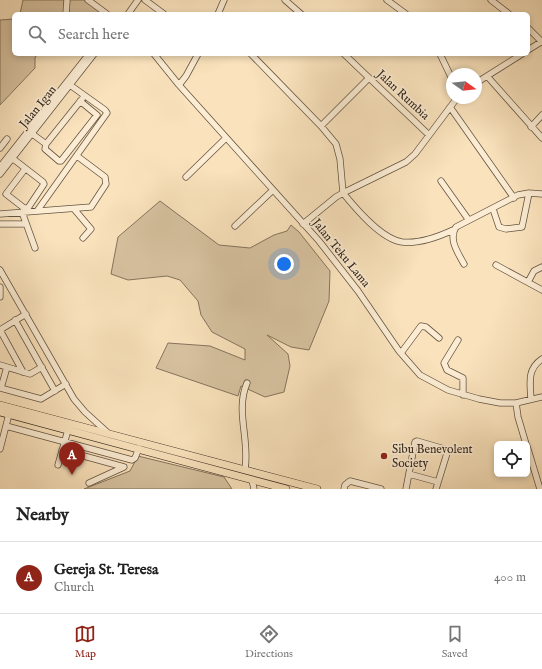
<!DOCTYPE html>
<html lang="en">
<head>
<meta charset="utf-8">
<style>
  :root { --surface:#fff; --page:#f6f6f6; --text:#222; --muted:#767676; --line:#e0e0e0; --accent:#8f2418 }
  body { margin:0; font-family:"IM FELL English",serif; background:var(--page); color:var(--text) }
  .controls { position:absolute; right:12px; bottom:12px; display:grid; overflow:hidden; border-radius:6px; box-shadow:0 2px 6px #0003 }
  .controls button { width:36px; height:36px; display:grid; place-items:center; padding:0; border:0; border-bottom:1px solid var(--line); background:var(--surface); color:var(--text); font:20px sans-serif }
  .compass { position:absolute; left:446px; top:68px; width:36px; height:36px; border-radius:50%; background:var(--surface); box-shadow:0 2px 6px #0003; rotate:105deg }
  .you { position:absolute; left:284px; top:264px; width:14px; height:14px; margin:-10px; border:3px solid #fff; border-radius:50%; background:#1a73e8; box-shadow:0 0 0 6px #1a73e833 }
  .badge { display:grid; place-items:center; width:26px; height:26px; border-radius:50%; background:var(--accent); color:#fff; font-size:13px; font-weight:700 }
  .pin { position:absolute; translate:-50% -33px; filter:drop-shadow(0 1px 2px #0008) }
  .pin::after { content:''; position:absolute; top:21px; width:14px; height:12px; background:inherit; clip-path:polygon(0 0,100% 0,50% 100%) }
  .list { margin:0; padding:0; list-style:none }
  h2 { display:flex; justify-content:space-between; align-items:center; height:52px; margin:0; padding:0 16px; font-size:17px }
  h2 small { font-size:13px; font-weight:400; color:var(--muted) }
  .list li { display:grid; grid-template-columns:26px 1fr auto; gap:12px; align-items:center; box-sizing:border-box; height:72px; padding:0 16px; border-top:1px solid var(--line) }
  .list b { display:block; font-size:15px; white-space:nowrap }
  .list p { margin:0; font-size:13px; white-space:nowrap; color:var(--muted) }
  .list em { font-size:13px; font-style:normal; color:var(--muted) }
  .icon { flex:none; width:22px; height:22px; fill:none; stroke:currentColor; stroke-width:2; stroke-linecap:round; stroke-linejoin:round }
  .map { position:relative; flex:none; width:542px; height:489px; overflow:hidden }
  .search { position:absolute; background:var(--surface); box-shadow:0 2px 6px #0003; left:12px; right:12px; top:12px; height:44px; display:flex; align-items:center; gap:10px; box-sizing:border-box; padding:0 14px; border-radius:6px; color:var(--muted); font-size:15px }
  .sheet { height:124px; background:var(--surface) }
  nav { display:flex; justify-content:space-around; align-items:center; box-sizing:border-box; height:56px; border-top:1px solid var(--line); background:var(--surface); font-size:11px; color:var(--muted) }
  nav a { display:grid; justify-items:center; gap:2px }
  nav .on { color:var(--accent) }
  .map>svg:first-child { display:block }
  .green { fill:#d7c2a0; stroke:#85745d }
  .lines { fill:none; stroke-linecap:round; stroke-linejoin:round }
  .minor-casing { stroke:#645442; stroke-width:7 }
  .major-casing { stroke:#33251a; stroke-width:8 }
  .minor { stroke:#fbecd3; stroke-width:5.5 }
  .major { stroke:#f9e2bc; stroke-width:7 }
  .poi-dot { fill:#8f2418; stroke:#fbecd3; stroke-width:1.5 }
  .labels { text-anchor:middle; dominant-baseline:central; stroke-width:3.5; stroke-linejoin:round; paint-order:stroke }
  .street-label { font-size:12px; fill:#33251a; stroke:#fbecd3 }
  .poi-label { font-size:12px; fill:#33251a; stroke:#fbecd3; text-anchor:start }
</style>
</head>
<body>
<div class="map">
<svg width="542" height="489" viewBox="0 0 542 489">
  <rect width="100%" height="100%" fill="#f9e2bc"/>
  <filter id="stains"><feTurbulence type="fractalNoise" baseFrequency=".005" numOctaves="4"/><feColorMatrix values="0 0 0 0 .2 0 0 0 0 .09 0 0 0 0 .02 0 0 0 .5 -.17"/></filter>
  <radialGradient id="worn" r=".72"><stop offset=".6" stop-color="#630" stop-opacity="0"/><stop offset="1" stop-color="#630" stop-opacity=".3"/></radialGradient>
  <!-- green -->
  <path class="green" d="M23,0H92L109,14H20Z
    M14,19V54H37L35,58V68L0,105V20Z
    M160,201L219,245L250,248L274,235L287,231L291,225L299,232L330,271L329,301L309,350L291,347L267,335L288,354L290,366L284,392L265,397L241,386L238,396L156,368L168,343L210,346L245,360V349L212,332L201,315L198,301L180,280L167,276L128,280L111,274L118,237Z
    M138,456L224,477L232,489H84L130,471Z"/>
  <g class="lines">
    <!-- minor casing -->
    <g class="minor-casing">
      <path id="minor" d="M88,0L107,14
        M145,0L164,14
        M285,0L301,14
        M387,0L406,14
        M491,0L509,14
        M66,14L67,0
        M128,14L138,0
        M218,14L224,0
        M528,28L542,42
        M528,50L541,42
        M154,54L179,85L319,241L358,291L399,351L420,375L448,390L479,399L500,403H516L542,397
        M251,54L321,126L336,144L340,159L343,193L336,197L303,224
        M344,54L429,135
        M440,54L452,79
        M487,76L542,138
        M476,83L522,54
        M179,85L186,76L198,54
        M450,107L514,198
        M321,126L369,78
        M531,127L542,115
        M31,133L46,144
        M46,144L45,149L59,161H61L97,115L80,101
        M46,144L82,99
        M0,148L7,139
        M12,158L43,182L44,184L28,208H24L6,194L25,169
        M0,167L89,54
        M0,174L94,54
        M186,177L226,138
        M441,181L468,219
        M74,209L91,229L83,238
        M493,209L499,227L506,229L522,227L529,193
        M37,211L107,113L105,110L70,85
        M22,212L35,248
        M0,214L91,207L106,184L105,177L77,156
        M0,224H26
        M235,226L273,190
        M453,230C438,237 419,244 402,242C381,239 356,209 343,193L406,162L415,154L457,98
        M464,264C458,253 448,239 456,227L518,195L529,193L542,194
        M496,265L542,290
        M0,270L74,399L85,412L107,432
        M528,282L534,271L542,267
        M0,287V297
        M15,320L55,391
        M0,330L23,372
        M0,330L26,314
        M458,340L444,363L447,370L463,378V395
        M401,353L421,326L426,327L439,338
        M0,365L30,374L42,367
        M0,388L41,399L66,384
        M1,388L7,367
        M531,399C530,383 527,369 542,359
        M516,403L518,417L526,444
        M6,426L132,460L135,458L139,448
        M527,446L540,489
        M0,449L9,414
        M62,450L124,467L89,483
        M58,465L68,430
        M245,469C250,440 235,411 247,383
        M409,474L438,482
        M252,480L254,489
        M344,489L345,485L350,481L381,489
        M406,489L415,442L417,441L448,450L436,489"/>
    </g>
    <!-- major casing -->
    <g class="major-casing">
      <path id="major" d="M0,405L317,489
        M0,412L286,489"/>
    </g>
    <!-- minor -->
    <use href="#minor" class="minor"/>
    <!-- major -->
    <use href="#major" class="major"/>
  </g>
  <!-- markers -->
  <circle class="poi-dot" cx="384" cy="456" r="4"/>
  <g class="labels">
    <!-- street labels -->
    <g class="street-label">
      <text transform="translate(403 95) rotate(43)">Jalan Rumbia</text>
      <text transform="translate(38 107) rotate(-51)">Jalan Igan</text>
      <text transform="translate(341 253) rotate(51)">Jalan Teku Lama</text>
    </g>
    <!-- poi labels -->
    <g class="poi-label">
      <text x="392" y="449">Sibu Benevolent<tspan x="392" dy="14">Society</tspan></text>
    </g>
  </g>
  <rect width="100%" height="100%" filter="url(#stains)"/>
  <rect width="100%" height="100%" fill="url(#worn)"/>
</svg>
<div class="controls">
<button><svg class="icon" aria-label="locate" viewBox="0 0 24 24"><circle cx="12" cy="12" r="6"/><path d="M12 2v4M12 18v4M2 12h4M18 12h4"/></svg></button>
</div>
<svg class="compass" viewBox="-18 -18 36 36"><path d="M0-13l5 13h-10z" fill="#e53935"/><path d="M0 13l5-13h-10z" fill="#767676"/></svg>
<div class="you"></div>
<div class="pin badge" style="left:72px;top:475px">A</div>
<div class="search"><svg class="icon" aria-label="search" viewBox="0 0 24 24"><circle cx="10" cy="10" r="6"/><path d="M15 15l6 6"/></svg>Search here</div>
</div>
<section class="sheet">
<h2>Nearby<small></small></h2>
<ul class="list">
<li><span class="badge">A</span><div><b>Gereja St. Teresa</b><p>Church</p></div><em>400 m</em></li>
</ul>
</section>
<nav>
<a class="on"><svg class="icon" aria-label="map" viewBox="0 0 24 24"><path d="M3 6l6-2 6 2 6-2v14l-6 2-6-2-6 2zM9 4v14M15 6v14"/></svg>Map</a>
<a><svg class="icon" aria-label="directions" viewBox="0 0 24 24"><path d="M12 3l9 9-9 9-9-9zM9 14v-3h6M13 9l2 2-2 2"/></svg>Directions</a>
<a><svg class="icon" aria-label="saved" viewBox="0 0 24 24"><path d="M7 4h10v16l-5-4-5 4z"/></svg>Saved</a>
</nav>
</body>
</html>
